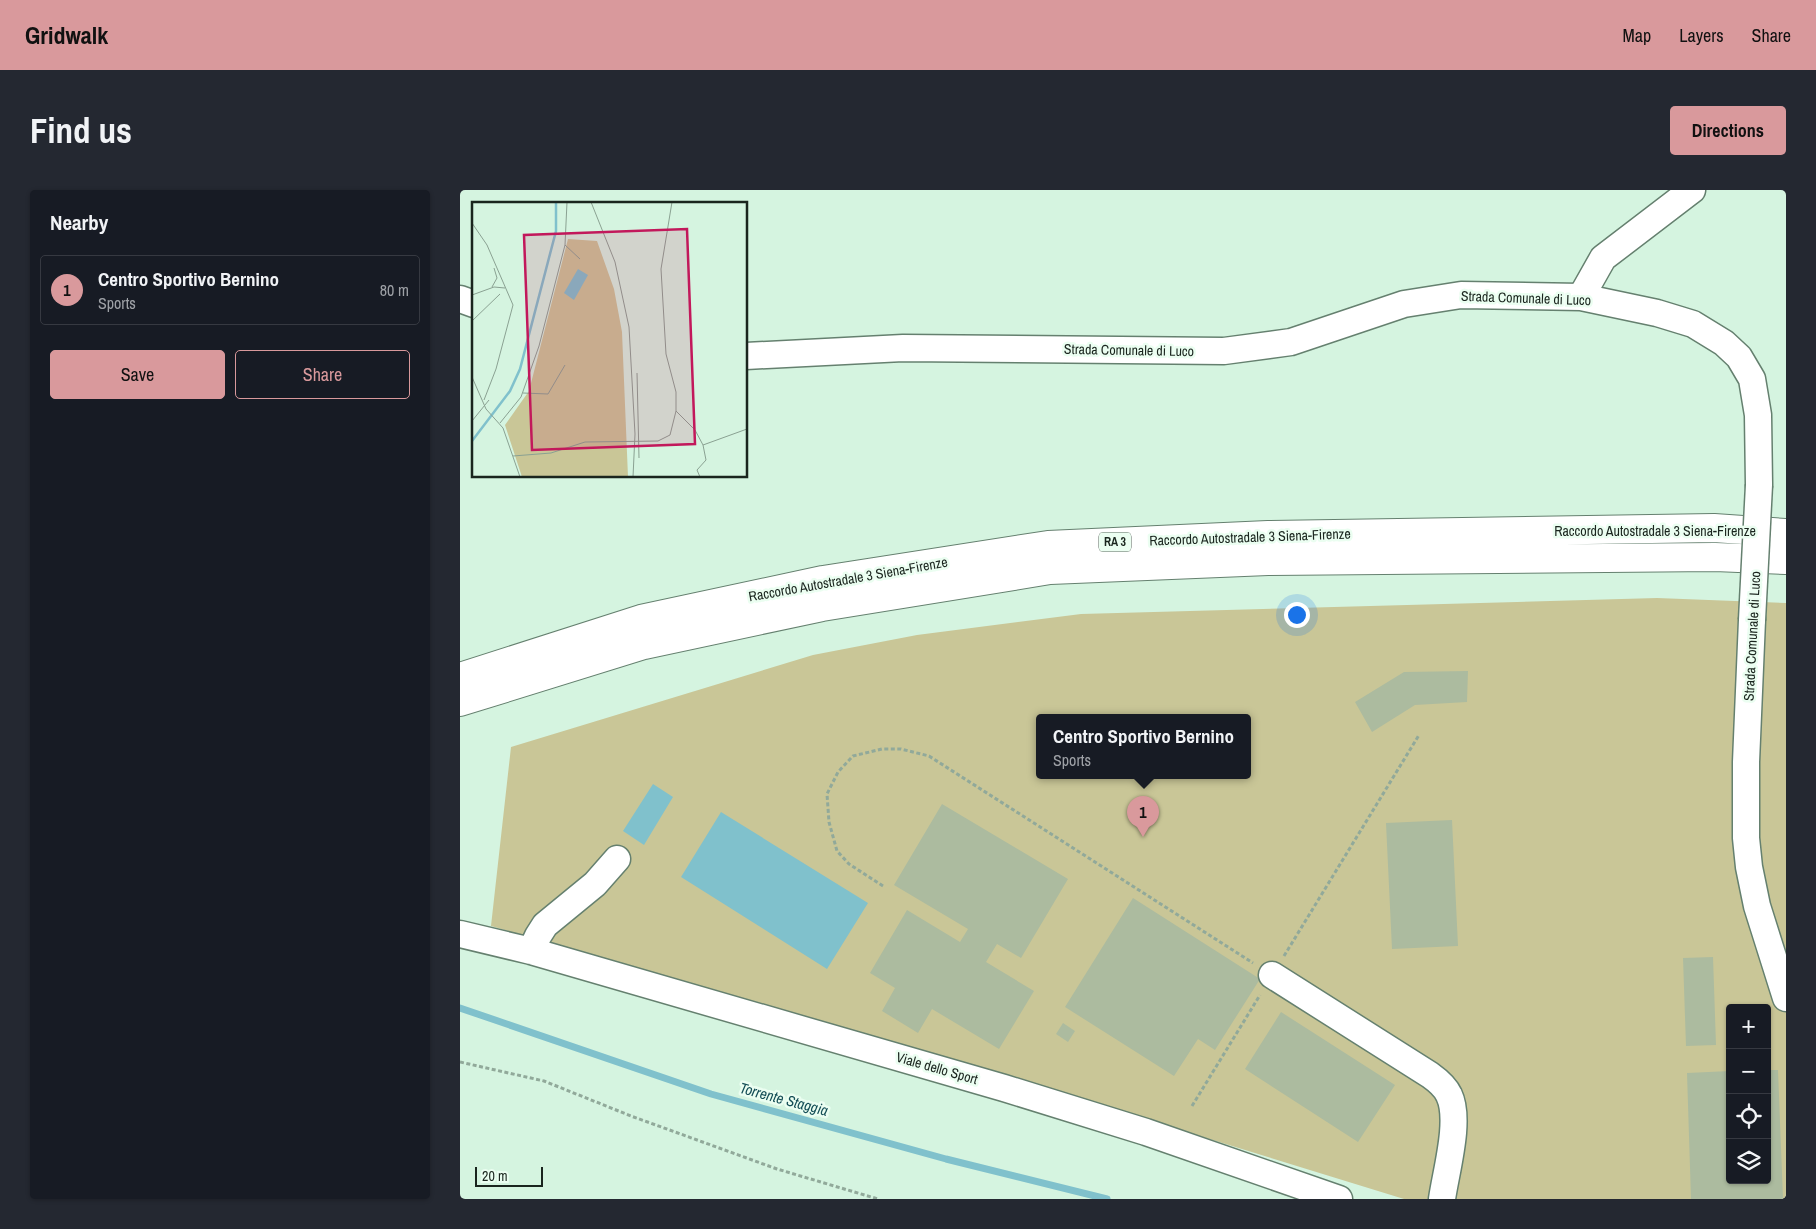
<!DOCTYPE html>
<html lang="en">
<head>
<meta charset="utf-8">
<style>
  :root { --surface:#171b24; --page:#242831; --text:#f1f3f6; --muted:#9ea1a6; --line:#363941; --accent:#d9999c }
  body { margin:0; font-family:"Archivo Narrow",sans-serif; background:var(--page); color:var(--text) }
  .controls { position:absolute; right:15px; bottom:15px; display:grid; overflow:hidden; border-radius:5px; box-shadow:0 1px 4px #0004 }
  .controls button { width:45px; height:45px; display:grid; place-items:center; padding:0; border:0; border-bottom:1px solid var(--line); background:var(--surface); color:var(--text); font:25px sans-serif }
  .scale { position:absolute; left:15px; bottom:12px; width:68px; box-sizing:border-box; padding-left:5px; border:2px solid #1a251e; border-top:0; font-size:14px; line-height:18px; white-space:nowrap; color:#1a251e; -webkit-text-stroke:4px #ebfef1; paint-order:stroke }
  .you { position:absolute; left:836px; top:424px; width:18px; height:18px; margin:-12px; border:4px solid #fff; border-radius:50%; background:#1a73e8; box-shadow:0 0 0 8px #1a73e833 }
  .badge { display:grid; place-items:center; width:32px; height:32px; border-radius:50%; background:var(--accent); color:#111; font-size:16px; font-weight:700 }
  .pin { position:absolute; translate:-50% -41px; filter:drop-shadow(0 1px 2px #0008) }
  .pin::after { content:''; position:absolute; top:26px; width:18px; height:15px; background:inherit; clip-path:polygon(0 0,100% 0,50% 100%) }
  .popup { position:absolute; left:576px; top:524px; width:215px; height:65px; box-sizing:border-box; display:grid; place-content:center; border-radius:5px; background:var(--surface); filter:drop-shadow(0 1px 4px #0005); font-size:16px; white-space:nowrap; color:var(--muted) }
  .popup b { font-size:19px; color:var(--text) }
  .popup::after { content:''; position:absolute; left:50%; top:100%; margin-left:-10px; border:10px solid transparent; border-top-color:var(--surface) }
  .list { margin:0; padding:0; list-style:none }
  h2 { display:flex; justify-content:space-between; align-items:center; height:65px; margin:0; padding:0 20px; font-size:21px }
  h2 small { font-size:16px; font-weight:400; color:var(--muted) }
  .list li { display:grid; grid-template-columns:32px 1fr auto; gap:15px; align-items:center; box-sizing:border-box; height:70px; margin:0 10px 10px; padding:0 10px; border:1px solid var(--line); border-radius:5px }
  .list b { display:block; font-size:19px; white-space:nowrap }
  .list p { margin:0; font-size:16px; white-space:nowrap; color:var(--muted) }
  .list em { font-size:16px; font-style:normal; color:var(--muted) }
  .actions { display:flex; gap:10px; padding:15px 20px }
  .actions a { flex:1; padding:11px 0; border:1px solid var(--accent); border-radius:5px; text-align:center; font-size:18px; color:var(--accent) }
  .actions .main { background:var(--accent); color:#111 }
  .icon { flex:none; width:28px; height:28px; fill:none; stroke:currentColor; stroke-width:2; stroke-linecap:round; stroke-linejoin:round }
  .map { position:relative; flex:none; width:1326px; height:1009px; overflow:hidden; border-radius:5px }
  header { display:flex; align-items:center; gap:30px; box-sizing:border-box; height:70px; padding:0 25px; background:var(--accent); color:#111 }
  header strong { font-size:24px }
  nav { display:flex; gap:28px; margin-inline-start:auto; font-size:18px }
  .intro { display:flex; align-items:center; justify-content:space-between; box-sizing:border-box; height:120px; padding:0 30px }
  h1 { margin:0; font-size:35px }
  .button { padding:12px 22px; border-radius:5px; background:var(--accent); color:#111; font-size:18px; font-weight:700 }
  main { display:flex; gap:30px; padding:0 30px }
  aside { flex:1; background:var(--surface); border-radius:5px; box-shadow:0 1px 4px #0004 }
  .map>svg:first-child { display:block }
  .green { fill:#c9c697; fill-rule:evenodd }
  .water { fill:#80c1cc }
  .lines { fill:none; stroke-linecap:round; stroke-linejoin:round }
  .stream { stroke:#80c1cc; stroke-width:7 }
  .building { fill:#acbb9f }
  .minor-casing { stroke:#65806f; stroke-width:29 }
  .highway-casing { stroke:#65806f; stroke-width:30 }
  .path { stroke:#91a99a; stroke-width:3; stroke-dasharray:4 2.5; stroke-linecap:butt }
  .minor { stroke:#fff; stroke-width:26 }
  .highway { stroke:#fff; stroke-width:28 }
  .minor-bridge-casing { stroke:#65806f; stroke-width:29; stroke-linecap:butt }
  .minor-bridge { stroke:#fff; stroke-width:26 }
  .labels { text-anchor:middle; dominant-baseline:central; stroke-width:5; stroke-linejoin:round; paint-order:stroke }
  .shield { fill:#ebfef1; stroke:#59665d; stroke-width:1 }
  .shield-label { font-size:12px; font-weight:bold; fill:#1a251e }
  .street-label { font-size:14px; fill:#1a251e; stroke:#ebfef1 }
  .water-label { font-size:15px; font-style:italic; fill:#144e56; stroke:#ebfef1 }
  .inset-river { fill:none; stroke:#80c1cc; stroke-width:2.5 }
  .inset-road { fill:none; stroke:#8aa192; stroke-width:1 }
  .view { fill:#c2185b; fill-opacity:0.15; stroke:#c2185b; stroke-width:2.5 }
  .inset-edge { fill:none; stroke:#1a251e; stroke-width:2.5 }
</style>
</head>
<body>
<header>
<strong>Gridwalk</strong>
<nav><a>Map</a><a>Layers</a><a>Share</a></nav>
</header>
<div class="intro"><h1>Find us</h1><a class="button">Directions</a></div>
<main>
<aside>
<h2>Nearby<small></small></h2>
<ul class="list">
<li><span class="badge">1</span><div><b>Centro Sportivo Bernino</b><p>Sports</p></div><em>80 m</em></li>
</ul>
<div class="actions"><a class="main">Save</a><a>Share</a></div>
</aside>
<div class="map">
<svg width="1326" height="1009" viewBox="0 0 1326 1009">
  <rect width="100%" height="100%" fill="#d5f4e0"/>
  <!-- green -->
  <path class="green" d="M1197,408L1326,413V1009H944L564,892L31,736L51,557L353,465L457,445L621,424ZM579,528H787V586H579ZM1270,818H1307V990H1270Z"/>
  <!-- water -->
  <path class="water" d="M193,594L213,607L184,655L163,641Z
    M261,622L408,713L367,779L221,687Z"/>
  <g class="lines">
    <!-- stream -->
    <path class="stream" d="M0,818L251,904L486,969L647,1009"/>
  </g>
  <!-- building -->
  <path class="building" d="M1008,481L1007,512L955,515L912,542L895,512L944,482Z
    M482,614L608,689L561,768L537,754L526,772L574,801L539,859L472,819L458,843L422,821L435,798L410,783L447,720L500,752L508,739L434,695Z
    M992,630L998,756L932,759L926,633Z
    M673,708L800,789L755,860L738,849L714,886L605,817Z
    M1253,767L1256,855L1226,856L1223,768Z
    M821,822L935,895L898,952L785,879Z
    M603,833L615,841L608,852L596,844Z
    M1307,880H1318L1323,1009H1231L1227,883L1270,881V990H1307Z"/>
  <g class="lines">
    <!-- minor casing -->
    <g class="minor-casing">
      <path id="minor" d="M1121,107L1143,68L1232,0
        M0,109L14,114
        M286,166L443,158L764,161L831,152L944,114L1001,105L1121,107L1197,123L1233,134L1264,153L1279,167L1292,189L1298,225L1299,295
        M1292,430L1286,572V648L1289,677L1297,716L1326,808
        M0,744L71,761L544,898L686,942L879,1009
        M71,761L78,746L85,735L135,694L157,669
        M812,785L970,885C977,890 985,896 989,905C1001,930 986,981 982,1009"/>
    </g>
    <!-- highway casing -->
    <g class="highway-casing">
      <path id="highway" d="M0,487L181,429L363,390L588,355L808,345L1254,338L1326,343
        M0,512L184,455L362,417L590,380L808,371L1255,367L1326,370"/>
    </g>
    <!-- path -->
    <path class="path" d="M423,696L389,674L377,661L369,632L367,604L378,582L393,566L422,559H441L469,566L793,773
      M824,766L959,545
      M0,872L84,891L171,926L317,979L418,1009
      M732,916L800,805"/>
    <!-- minor -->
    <use href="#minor" class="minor"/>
    <!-- highway -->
    <use href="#highway" class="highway"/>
    <!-- minor-bridge casing -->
    <g class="minor-bridge-casing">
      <path id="minor-bridge" d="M1292,430L1299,295"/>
    </g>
    <!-- minor-bridge -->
    <use href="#minor-bridge" class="minor-bridge"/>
  </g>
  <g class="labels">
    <!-- shield labels -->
    <rect class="shield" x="639" y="342.5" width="32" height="19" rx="4"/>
    <g class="shield-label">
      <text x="655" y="352">RA 3</text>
    </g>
    <!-- street labels -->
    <g class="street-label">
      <text transform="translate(1066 108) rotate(2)">Strada Comunale di Luco</text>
      <text transform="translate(669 160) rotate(1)">Strada Comunale di Luco</text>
      <text x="1195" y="341">Raccordo Autostradale 3 Siena-Firenze</text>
      <text transform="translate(790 347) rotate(-2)">Raccordo Autostradale 3 Siena-Firenze</text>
      <text transform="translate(388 389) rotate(-10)">Raccordo Autostradale 3 Siena-Firenze</text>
      <text transform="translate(1292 446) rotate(-87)">Strada Comunale di Luco</text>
      <text transform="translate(477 878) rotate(16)">Viale dello Sport</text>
    </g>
    <!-- water labels -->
    <g class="water-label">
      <text transform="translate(324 909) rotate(15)">Torrente Staggia</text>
    </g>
  </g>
  <!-- overview -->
  <g transform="translate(12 12)">
    <rect width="275" height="275" fill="#d5f4e0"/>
    <path d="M96,37L125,39L142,87L150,130L156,275H50L33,223L57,189Z" fill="#c9c697"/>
    <path d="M106,67L116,73L102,98L92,91Z" fill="#80c1cc"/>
    <path class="inset-river" d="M0,239L38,189L48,167L84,29V0"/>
    <path class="inset-road" d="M119,0L143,60L157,125L163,232L161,275M0,21L15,43L41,103L24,167L12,198M93,43L108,57M20,85L25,76L22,66M0,93L22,85L33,86M0,119L28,92M165,171L167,256M0,175L14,207L31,226L48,275M51,191L76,192L93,163M204,209L223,228L231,243L234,258L225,268L228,275M0,219L17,198M28,221L49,195L67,144L93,43L95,0M231,243L275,227M41,254L79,251L113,240L186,239L198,233L204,209V190L194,152L189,67L200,0"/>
    <path class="view" d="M215,27L223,242L60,248L52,33Z"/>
    <rect width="275" height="275" class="inset-edge"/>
  </g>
</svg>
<div class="controls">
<button>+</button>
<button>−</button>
<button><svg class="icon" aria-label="locate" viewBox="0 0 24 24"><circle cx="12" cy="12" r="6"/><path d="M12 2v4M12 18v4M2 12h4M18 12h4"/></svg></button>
<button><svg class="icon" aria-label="layers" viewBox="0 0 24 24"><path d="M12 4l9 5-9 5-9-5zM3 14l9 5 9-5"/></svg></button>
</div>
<div class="scale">20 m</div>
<div class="you"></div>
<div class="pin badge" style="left:683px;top:647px">1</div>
<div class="popup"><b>Centro Sportivo Bernino</b>Sports</div>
</div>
</main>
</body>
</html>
